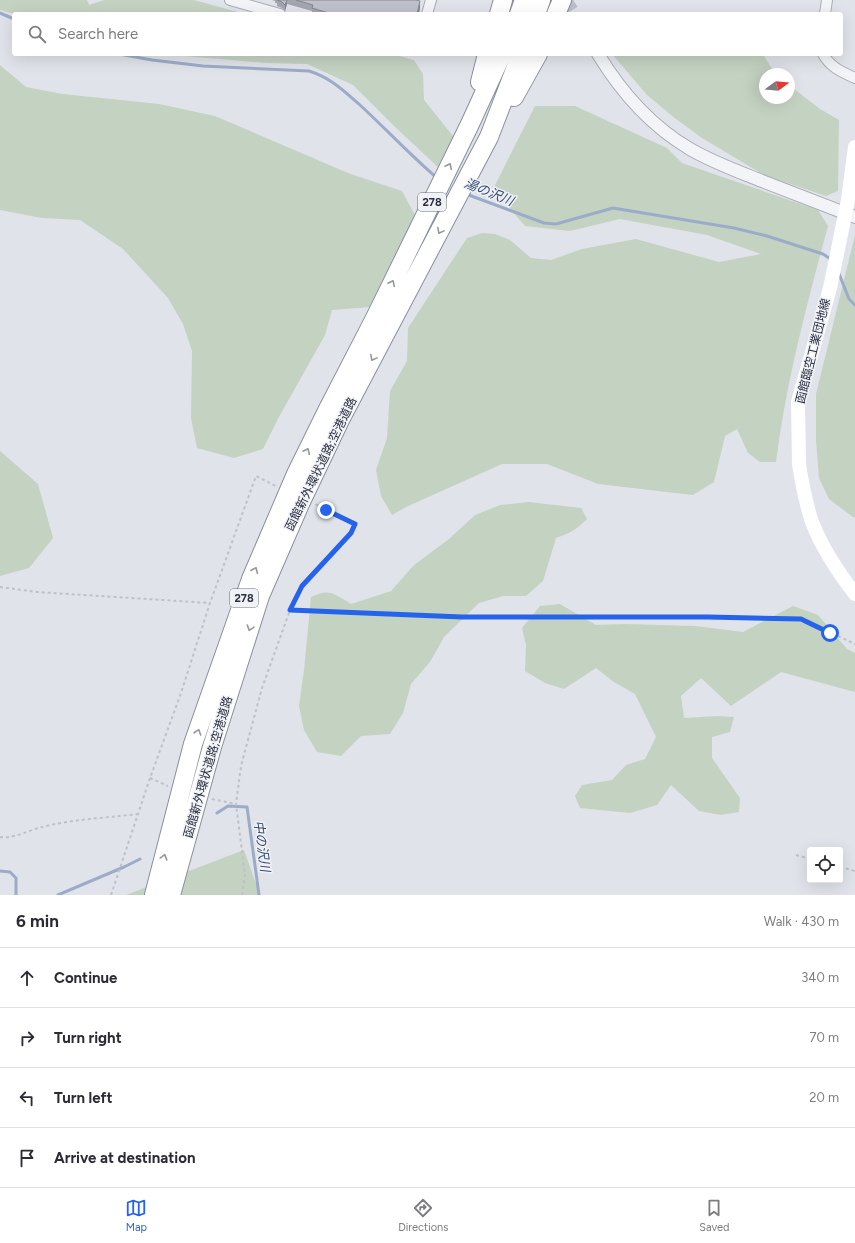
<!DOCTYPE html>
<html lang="en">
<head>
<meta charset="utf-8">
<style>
  :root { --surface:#fff; --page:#f7f7f7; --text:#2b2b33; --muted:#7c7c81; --line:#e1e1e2; --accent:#2563eb }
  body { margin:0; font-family:Figtree,"Noto Sans JP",sans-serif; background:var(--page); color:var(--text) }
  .controls { position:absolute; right:12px; bottom:12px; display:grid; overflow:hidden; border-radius:4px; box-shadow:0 4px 16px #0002 }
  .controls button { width:36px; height:36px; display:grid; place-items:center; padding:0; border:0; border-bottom:1px solid var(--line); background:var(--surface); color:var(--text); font:20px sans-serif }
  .compass { position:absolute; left:759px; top:68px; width:36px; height:36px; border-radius:50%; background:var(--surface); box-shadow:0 4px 16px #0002; rotate:74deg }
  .stop { position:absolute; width:12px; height:12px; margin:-9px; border:3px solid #2563eb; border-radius:50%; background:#fff }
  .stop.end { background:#2563eb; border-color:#fff; box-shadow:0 1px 4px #0008 }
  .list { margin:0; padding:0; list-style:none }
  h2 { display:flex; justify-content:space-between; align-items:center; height:52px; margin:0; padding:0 16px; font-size:17px }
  h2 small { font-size:13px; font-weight:400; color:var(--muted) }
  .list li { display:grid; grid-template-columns:26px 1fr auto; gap:12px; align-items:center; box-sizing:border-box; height:60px; padding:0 16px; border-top:1px solid var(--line) }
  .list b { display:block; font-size:15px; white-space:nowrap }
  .list em { font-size:13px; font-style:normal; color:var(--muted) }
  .icon { flex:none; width:22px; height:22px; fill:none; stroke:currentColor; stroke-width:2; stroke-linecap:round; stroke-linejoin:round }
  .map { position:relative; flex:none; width:855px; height:895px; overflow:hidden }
  .search { position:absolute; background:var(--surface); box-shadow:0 4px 16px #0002; left:12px; right:12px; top:12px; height:44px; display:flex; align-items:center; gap:10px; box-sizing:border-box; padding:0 14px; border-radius:4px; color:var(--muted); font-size:15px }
  .sheet { height:292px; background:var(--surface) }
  nav { display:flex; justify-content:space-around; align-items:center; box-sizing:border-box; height:56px; border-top:1px solid var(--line); background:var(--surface); font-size:11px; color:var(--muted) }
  nav a { display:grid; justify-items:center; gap:2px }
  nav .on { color:var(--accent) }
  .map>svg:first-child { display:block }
  .green { fill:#c4d2c2 }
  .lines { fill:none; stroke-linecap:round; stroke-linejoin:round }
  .stream { stroke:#9cacc8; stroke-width:3 }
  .tertiary-tunnel { stroke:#bbbfc7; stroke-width:12; stroke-dasharray:12 6; stroke-linecap:butt }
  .minor-casing { stroke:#a9adb6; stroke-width:12 }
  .tertiary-casing { stroke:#a9adb6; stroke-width:14 }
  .motorway-casing { stroke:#888f9f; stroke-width:20 }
  .path { stroke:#bec1c7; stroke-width:2; stroke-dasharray:3 3; stroke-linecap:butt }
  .minor { stroke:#f3f4f7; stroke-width:10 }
  .tertiary { stroke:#f3f4f7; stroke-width:12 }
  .secondary { stroke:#fff; stroke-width:14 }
  .motorway { stroke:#fff; stroke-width:18 }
  .secondary-bridge { stroke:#fff; stroke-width:14 }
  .wall { fill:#a3a6af }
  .shaded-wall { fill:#85878e }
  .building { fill:#bec1cb; stroke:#85878e }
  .oneway { stroke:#9497a0 }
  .route { stroke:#2563eb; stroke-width:5 }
  .labels { text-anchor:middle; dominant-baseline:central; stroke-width:3; stroke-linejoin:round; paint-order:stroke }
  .shield { fill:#f0f2f6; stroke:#656a77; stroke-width:1 }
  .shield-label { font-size:11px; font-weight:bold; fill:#292f40 }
  .street-label { font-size:12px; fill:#292f40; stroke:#f0f2f6 }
  .water-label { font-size:13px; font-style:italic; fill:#354972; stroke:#f0f2f6 }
</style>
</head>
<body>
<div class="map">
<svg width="855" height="895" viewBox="0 0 855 895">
  <rect width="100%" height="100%" fill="#e0e3e9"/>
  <!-- green -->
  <path class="green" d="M0,0H87L89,5L104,0H194L245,14H14L0,10Z
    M163,54H392L414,60L423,74L424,100L457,141L439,168L394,126L353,85L307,64L265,63Z
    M612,54H763L775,74H765V98H789V85L820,109L839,120L838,191L826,196L764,175L702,138L676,119L647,95Z
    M0,65L26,87L63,94L159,104L215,116L348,173L402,191L417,219L371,307L332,310L325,335L279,417L263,449L234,458L197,448L191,418L192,351L183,324L168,298L123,249L80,220L42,218L0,210Z
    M535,106H575L667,148L682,163L818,210L828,226C807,304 786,382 776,462H760L748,453L737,429L725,436L714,482L693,495L598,484L547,464H502L406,507L392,515L381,496L376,470L387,438L390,391L407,361L408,328L467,238L482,233L495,234L510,240L531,258L551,260L582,249L636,239L719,262L761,254L707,235L620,219L570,231L525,226L493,189Z
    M855,235V517H853L829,499L819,478L816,440V394Z
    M0,451L38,484L53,538L29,568L0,576Z
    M529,502L581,508L587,519C576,530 570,533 556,538L543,581L526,596H503L479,603L444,637L430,662L411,684L403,713L390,734L361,736L341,756L317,752L304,730L299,706L304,670L311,597C330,588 334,594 351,604L391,591L414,565L449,539L475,515L500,505Z
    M560,604L596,625L625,624L695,626L743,632L793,606L818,615L847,649L855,653V692L781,672L731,706L701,678L681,696L684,718L717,716L734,717L730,732L712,737V758L740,798L739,812L721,815L699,811L671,785L657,805L630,813L580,808L575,796L582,785L612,780L626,765L645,759L656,737L635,694L614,682L596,668L564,689L545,683L525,671L526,645L522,628L540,606Z
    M244,850L260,895H126Z"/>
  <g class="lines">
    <!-- stream -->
    <path class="stream" d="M0,13L14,19
      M119,54L152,60L203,66L309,71C331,78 343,90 360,105C386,129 410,155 437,178
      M466,194L544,223L556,224L613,208L734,228L767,236L823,254L832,260
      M838,271L849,299L855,305
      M217,813L228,806L247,807L259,895
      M0,871L10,872L16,878V895
      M58,895L124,867L140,859"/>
    <!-- tertiary-tunnel -->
    <path class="tertiary-tunnel" d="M566,0L575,14"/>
    <!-- minor casing -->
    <g class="minor-casing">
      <path id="minor" d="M230,0L280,14
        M427,14L431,0
        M825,14L827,0
        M823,54C830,67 842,72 855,78"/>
    </g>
    <!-- tertiary casing -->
    <g class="tertiary-casing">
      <path id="tertiary" d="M598,54C621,92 651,126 690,149C712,162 737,171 762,181C793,193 824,205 855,217"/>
    </g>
    <!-- motorway casing -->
    <g class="motorway-casing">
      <path id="motorway" d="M499,14L503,0
        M519,14L524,0
        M536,14L541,0
        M556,14L562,0
        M480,82L487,54
        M514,97L538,54
        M154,895L193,744L251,579L296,474L327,411L375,318L470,124L502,54
        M171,895L212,747L260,596L300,504L341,418L489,137L521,54"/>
    </g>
    <!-- path -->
    <path class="path" d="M0,587L37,592L210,603
      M290,610L462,617H708L801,619L855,644
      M150,778L168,786
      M212,799L236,804
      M0,837C14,839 29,830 42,827C73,819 106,818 138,814
      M796,855L810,859
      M840,867L855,871
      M111,895L150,778L181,693L210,603L256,476L276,486
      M242,895L245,875L236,804L241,766L262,688L290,610L302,586L351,533L355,524L315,504"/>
    <!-- minor -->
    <use href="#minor" class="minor"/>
    <!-- tertiary -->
    <use href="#tertiary" class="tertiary"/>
    <!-- secondary -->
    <path class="secondary" d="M799,464C802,483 806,504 812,522C822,548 838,572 855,594"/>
    <!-- motorway -->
    <use href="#motorway" class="motorway"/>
    <!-- secondary-bridge -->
    <path class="secondary-bridge" d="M799,464L798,402L830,288L848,200L855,147"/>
  </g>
  <!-- wall -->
  <path class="wall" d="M272,0H416L420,7L419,14H312V11L287,4L285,11L282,8L277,6V3H275V1Z"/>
  <!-- shaded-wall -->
  <path class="shaded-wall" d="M287,0V4L285,11V5Z
    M420,1V7L419,14H417Z"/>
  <!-- building -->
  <path class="building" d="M277,0H287L285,5L282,2Z
    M296,0H416L420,1L417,14H332L312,8L313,5Z"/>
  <!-- one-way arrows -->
  <defs><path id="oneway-chevron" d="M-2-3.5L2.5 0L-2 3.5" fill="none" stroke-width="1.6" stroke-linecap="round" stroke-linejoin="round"/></defs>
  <g class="oneway">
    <use href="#oneway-chevron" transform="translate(449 166) rotate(-64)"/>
    <use href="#oneway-chevron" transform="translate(440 231) rotate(118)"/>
    <use href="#oneway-chevron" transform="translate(392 283) rotate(-64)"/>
    <use href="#oneway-chevron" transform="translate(373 358) rotate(118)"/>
    <use href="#oneway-chevron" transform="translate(307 451) rotate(-64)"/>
    <use href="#oneway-chevron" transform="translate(255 570) rotate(-67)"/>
    <use href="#oneway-chevron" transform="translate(250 628) rotate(108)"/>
    <use href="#oneway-chevron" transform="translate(198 732) rotate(-71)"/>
    <use href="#oneway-chevron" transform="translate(164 857) rotate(-75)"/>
  </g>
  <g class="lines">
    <!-- route -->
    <path class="route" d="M326,510L355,524L351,533L302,586L290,610L462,617H708L801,619L830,633"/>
  </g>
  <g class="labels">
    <!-- shield labels -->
    <g class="shield">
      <rect x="418" y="193" width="28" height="18" rx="3"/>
      <rect x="230" y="589" width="28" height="18" rx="3"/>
    </g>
    <g class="shield-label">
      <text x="432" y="202">278</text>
      <text x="244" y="598">278</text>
    </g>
    <!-- street labels -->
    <g class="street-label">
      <text transform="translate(813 351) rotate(-76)">函館臨空工業団地線</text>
      <text transform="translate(321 464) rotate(-64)">函館新外環状道路;空港道路</text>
      <text transform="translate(208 767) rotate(-74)">函館新外環状道路;空港道路</text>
    </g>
    <!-- water labels -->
    <g class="water-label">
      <text transform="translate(489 192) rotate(22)">湯の沢川</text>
      <text transform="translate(262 846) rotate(82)">中の沢川</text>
    </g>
  </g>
</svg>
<div class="controls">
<button><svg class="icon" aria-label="locate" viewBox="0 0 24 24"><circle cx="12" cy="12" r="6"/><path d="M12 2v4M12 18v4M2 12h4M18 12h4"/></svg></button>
</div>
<svg class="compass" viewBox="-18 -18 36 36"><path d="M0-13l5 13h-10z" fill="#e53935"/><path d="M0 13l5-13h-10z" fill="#7c7c81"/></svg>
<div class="stop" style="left:830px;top:633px"></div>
<div class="stop end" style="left:326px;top:510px"></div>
<div class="search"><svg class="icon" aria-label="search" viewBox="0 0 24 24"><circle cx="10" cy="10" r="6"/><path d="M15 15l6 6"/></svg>Search here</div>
</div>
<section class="sheet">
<h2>6 min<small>Walk · 430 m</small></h2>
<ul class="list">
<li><svg class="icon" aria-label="ahead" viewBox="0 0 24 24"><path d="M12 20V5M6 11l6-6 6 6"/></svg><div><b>Continue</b></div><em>340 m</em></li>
<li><svg class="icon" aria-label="right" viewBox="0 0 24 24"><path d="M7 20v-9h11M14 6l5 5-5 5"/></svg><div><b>Turn right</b></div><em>70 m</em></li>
<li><svg class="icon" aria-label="left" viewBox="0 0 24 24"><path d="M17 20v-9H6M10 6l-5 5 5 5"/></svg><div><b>Turn left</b></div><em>20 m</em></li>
<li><svg class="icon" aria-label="arrive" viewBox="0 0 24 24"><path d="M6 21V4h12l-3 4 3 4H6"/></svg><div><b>Arrive at destination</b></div></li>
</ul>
</section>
<nav>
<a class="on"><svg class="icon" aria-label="map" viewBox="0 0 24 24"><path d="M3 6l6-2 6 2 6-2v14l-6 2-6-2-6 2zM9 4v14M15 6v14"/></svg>Map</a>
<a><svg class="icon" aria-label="directions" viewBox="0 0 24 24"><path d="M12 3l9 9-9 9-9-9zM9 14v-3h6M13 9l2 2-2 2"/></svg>Directions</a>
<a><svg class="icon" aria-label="saved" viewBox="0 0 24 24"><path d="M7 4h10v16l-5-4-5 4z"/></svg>Saved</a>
</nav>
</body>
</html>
